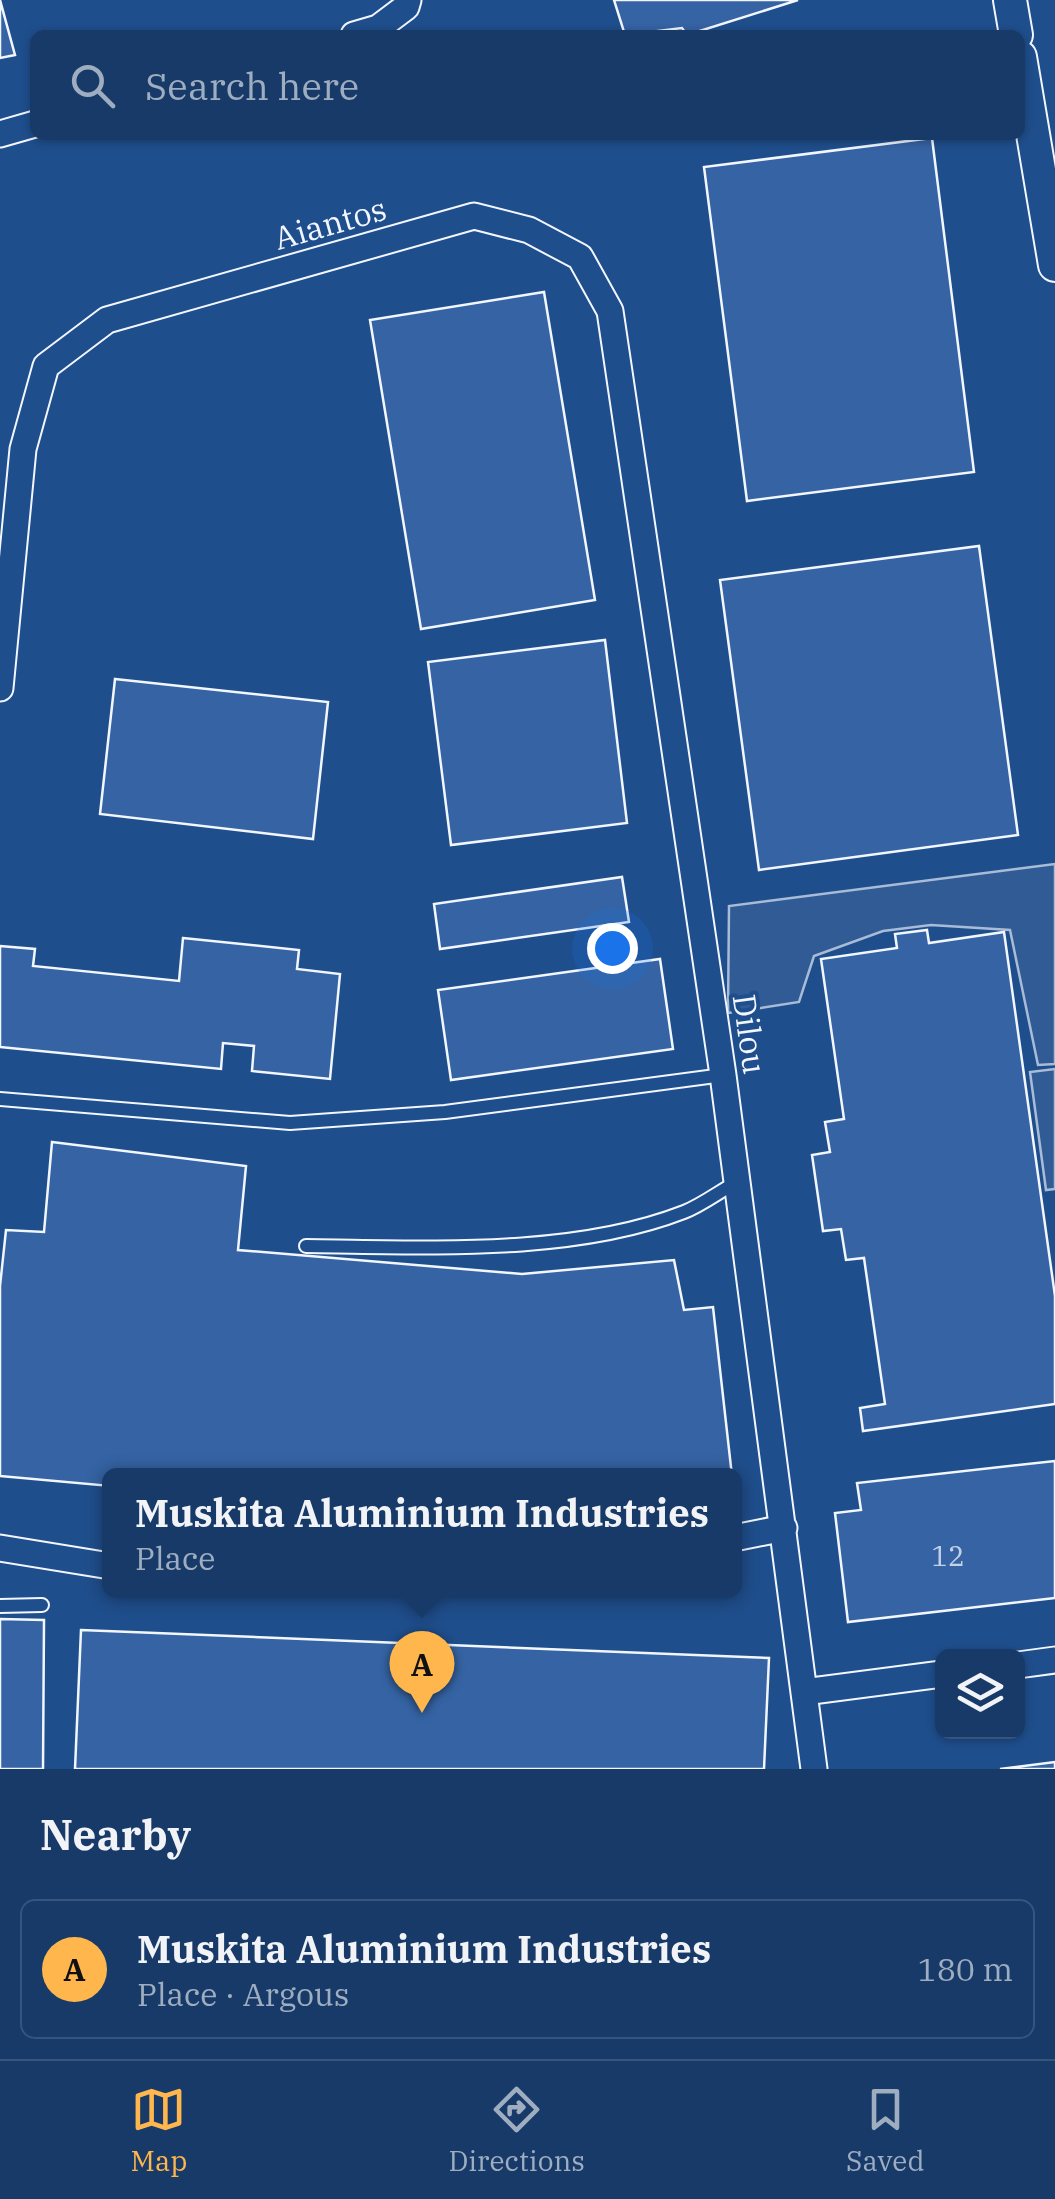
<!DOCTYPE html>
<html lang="en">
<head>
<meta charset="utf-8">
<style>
  :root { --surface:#173a69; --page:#20416f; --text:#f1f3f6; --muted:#9eadc0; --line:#36547d; --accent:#ffb74d }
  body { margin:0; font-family:"IBM Plex Serif",serif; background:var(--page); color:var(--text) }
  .controls { position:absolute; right:30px; bottom:30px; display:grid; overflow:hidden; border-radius:15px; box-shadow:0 2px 8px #0004 }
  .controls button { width:90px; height:90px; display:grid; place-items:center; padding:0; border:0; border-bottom:2px solid var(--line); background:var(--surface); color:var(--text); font:50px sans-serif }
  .you { position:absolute; left:612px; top:948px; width:35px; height:35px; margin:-25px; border:8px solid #fff; border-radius:50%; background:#1a73e8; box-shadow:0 0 0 15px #1a73e833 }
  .badge { display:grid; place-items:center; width:65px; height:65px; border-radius:50%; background:var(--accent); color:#111; font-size:32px; font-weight:700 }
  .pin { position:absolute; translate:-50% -82px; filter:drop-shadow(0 2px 5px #0008) }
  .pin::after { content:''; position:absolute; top:52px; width:35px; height:30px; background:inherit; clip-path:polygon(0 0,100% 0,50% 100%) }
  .popup { position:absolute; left:102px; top:1468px; width:640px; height:130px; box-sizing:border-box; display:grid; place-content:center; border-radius:15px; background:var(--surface); filter:drop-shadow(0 2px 8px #0005); font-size:32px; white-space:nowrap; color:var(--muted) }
  .popup b { font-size:38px; color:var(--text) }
  .popup::after { content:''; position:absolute; left:50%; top:100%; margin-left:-20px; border:20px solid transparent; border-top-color:var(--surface) }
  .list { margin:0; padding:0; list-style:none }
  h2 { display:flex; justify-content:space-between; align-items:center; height:130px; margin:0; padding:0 40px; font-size:42px }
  h2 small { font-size:32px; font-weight:400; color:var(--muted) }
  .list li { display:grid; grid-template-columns:65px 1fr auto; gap:30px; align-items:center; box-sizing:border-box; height:140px; margin:0 20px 20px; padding:0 20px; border:2px solid var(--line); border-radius:15px }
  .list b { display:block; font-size:38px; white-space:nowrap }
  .list p { margin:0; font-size:32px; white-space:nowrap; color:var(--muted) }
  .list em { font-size:32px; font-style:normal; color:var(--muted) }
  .icon { flex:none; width:55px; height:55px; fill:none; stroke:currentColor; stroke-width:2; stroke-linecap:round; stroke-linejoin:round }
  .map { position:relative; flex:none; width:1055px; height:1769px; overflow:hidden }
  .search { position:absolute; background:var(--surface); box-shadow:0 2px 8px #0004; left:30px; right:30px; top:30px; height:110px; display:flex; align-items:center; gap:25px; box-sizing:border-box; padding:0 35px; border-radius:15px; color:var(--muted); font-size:38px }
  .sheet { height:290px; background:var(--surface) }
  nav { display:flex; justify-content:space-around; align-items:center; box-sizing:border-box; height:140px; border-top:2px solid var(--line); background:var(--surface); font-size:28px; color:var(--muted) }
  nav a { display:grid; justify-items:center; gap:5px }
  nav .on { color:var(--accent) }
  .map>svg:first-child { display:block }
  .built { fill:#305b95; stroke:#a8bbd7; stroke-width:2.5 }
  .building { fill:#3563a3; stroke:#f2f6ff; stroke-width:2.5 }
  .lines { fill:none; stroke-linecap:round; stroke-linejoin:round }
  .service-casing { stroke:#f2f6ff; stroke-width:16 }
  .minor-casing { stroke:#f2f6ff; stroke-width:29 }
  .tertiary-casing { stroke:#f2f6ff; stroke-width:36 }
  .service { stroke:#1f4e8c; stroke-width:12 }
  .minor { stroke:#1f4e8c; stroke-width:25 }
  .tertiary { stroke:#1f4e8c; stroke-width:32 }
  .labels { text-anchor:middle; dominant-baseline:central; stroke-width:8; stroke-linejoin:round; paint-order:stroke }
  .number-label { font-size:28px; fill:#c3d1e8 }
  .street-label { font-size:32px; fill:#f2f6ff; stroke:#1f4e8c }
</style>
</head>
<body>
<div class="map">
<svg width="1055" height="1769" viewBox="0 0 1055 1769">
  <rect width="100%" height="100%" fill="#1f4e8c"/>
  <!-- built -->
  <path class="built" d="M1055,864V1064L1038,1065L1010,930L931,925L883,931L814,956L799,1002L728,1013L729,906Z
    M1055,1069V1189L1046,1190L1030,1072Z"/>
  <!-- building -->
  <path class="building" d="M0,0L15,55L0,58Z
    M614,0H798L687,35L682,28L625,35Z
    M932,138L974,472L747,501L704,167Z
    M544,292L595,600L421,629L370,320Z
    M979,546L1018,835L759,870L720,580Z
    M605,640L627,823L451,845L428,662Z
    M115,679L328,702L313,839L100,814Z
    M622,877L629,922L440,949L434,904Z
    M927,930L929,943L1004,932L1055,1296V1404L863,1431L860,1408L885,1404L864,1258L846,1260L841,1229L823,1231L812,1155L830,1152L825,1122L844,1119L821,959L897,948L895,934Z
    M183,938L299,950L297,969L340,974L330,1079L252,1071L254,1046L223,1043L221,1069L0,1047V946L35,949L33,966L179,981Z
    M660,959L673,1049L451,1080L438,990Z
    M52,1142L246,1166L238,1250L522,1274L674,1260L684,1310L713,1307L732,1476H110V1486L0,1476V1286L6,1230L44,1232Z
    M1055,1461V1598L848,1622L835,1513L861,1510L857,1483Z
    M0,1619L44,1620L43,1769H0Z
    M81,1630L769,1658L764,1769H75Z
    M1055,1762V1769H1000Z"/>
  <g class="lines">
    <!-- service casing -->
    <g class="service-casing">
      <path id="service" d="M0,1099L290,1123L445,1112L723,1075
        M306,1246C425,1247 571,1256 684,1212C702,1205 720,1191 737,1182
        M0,1606L42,1605"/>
    </g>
    <!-- minor casing -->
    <g class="minor-casing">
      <path id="minor" d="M354,35L378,28L406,7L408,0
        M0,134L35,124
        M0,688L23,449L46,366L107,320L474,216L529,230L580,257L610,311L723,1075L814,1769
        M734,1538L784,1528
        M0,1548L110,1566
        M1018,1665L1055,1660
        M804,1692L942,1674"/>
    </g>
    <!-- tertiary casing -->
    <g class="tertiary-casing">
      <path id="tertiary" d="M1010,0L1016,35
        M1020,57L1055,265"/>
    </g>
    <!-- service -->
    <use href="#service" class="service"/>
    <!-- minor -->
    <use href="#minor" class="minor"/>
    <!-- tertiary -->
    <use href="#tertiary" class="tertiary"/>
  </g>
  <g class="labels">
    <!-- number labels -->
    <g class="number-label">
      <text x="948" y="1555">12</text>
    </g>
    <!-- street labels -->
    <g class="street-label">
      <text transform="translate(330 223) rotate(-16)">Aiantos</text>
      <text transform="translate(750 1034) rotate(82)">Dilou</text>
    </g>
  </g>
</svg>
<div class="controls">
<button><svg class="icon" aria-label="layers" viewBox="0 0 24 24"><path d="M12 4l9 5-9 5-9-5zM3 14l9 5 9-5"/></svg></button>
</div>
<div class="you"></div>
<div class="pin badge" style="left:422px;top:1713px">A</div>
<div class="popup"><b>Muskita Aluminium Industries</b>Place</div>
<div class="search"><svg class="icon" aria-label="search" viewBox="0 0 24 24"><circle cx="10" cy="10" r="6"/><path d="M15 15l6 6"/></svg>Search here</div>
</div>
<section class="sheet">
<h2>Nearby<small></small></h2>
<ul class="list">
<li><span class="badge">A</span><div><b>Muskita Aluminium Industries</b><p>Place · Argous</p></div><em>180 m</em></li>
</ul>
</section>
<nav>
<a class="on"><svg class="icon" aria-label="map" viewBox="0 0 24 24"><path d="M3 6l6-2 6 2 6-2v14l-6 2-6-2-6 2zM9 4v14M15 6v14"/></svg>Map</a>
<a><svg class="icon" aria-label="directions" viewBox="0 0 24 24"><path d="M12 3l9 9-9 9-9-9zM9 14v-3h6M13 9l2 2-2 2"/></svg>Directions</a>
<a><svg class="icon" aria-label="saved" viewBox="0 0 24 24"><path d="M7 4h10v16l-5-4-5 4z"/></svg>Saved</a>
</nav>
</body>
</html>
